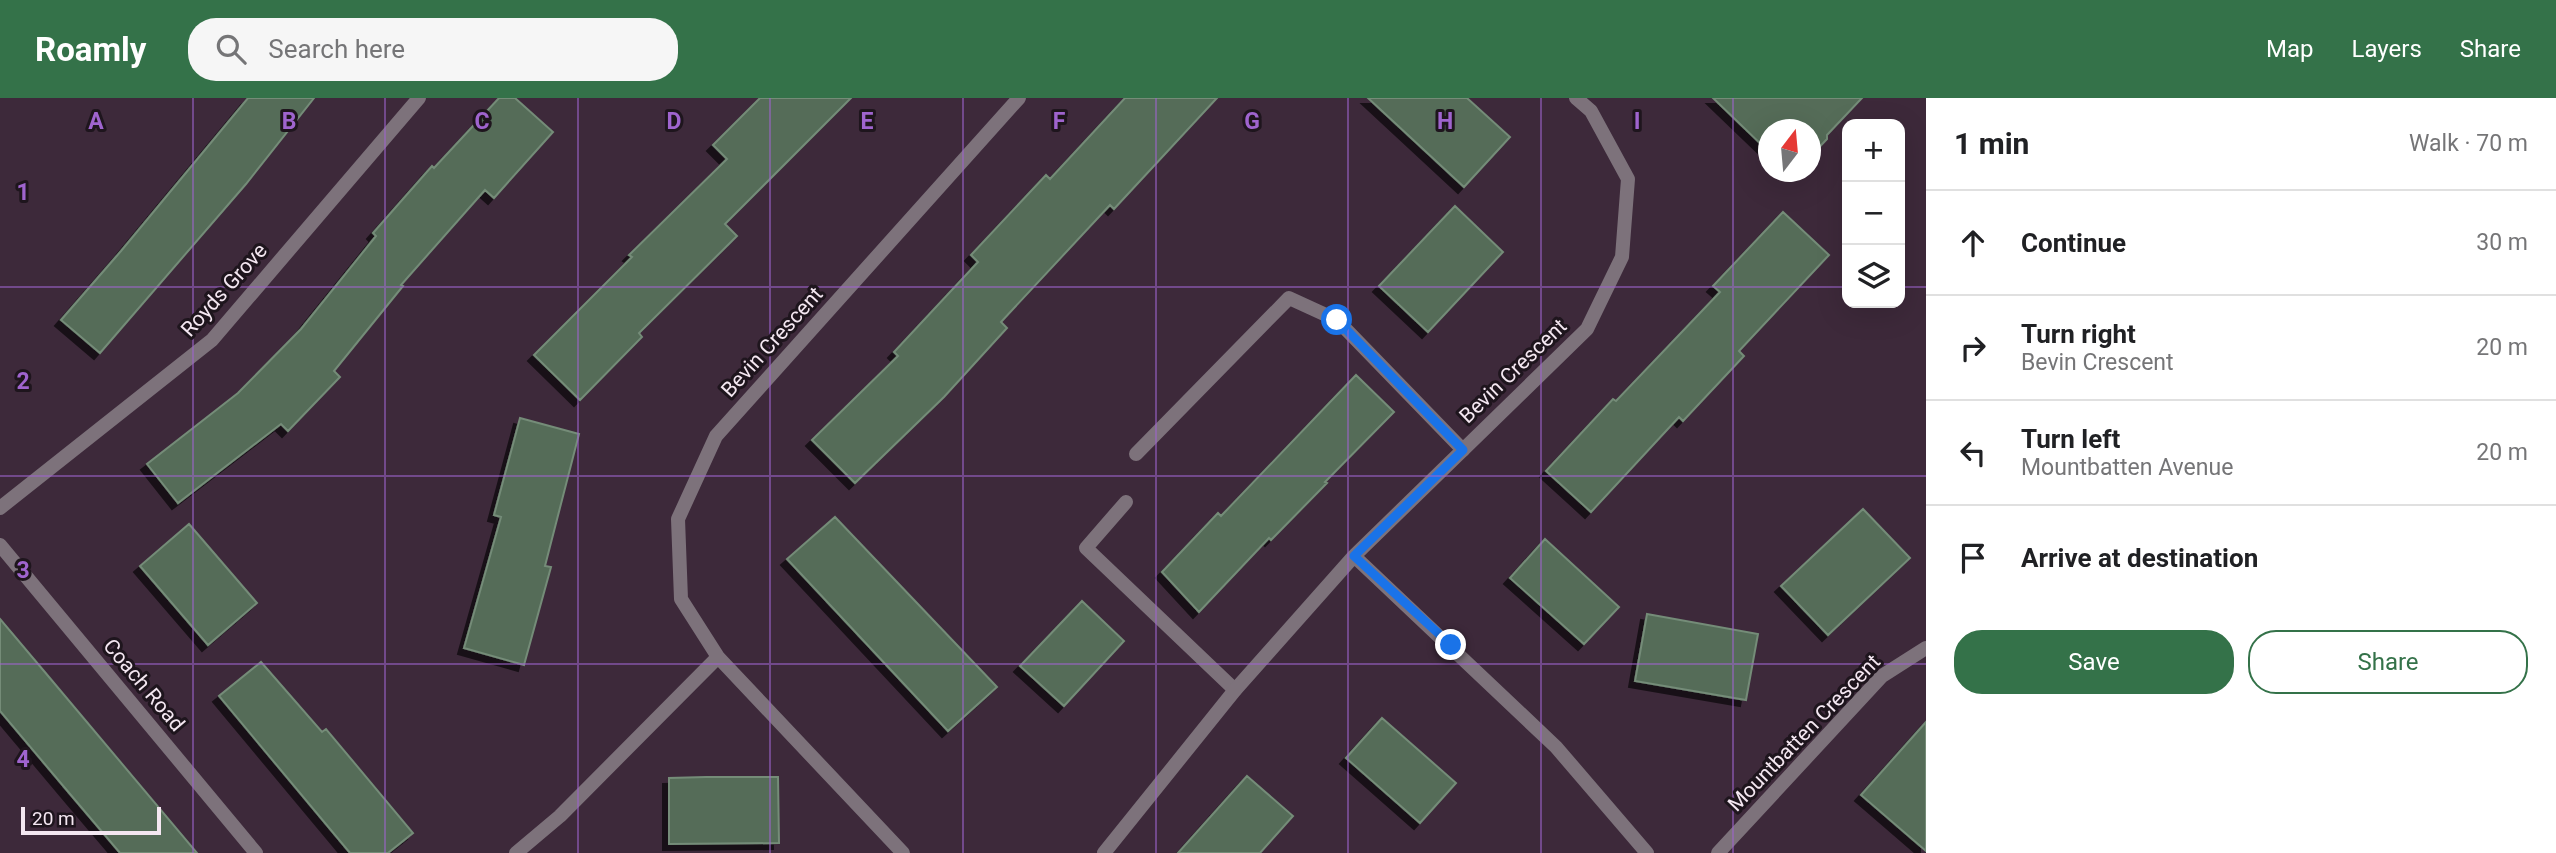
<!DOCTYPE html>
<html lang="en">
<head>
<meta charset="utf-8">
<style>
  :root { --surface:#fff; --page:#f6f6f6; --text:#202124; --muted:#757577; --line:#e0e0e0; --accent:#347249 }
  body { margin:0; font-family:Roboto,sans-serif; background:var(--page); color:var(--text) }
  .controls { position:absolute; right:21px; top:21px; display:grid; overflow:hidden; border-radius:14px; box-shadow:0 7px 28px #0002 }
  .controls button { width:63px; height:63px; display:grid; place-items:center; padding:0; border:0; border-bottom:2px solid var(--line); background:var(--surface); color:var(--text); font:35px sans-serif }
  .compass { position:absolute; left:1758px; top:21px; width:63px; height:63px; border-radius:50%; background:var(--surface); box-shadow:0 7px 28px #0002; rotate:16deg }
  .scale { position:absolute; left:21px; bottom:18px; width:140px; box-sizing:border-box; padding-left:7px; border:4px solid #f4e7f1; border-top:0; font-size:19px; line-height:24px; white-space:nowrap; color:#f4e7f1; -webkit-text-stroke:5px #1e151d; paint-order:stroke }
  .stop { position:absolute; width:21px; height:21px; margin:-16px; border:5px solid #1a73e8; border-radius:50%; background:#fff }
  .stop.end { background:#1a73e8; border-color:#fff; box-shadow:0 2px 7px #0008 }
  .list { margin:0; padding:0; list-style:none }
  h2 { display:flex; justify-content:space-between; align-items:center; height:91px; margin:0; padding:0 28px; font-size:30px }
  h2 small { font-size:23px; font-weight:400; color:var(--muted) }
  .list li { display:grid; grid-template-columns:46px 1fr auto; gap:21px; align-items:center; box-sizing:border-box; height:105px; padding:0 28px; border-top:2px solid var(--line) }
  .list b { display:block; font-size:26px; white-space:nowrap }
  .list p { margin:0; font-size:23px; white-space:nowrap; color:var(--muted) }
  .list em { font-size:23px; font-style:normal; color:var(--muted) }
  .actions { display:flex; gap:14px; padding:21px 28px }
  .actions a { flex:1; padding:16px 0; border:2px solid var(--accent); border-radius:28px; text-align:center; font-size:24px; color:var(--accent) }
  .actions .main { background:var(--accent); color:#fff }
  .icon { flex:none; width:38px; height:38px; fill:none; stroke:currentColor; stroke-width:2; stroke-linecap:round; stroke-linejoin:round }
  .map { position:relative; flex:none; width:1926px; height:755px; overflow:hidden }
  header { display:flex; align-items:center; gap:42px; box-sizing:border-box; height:98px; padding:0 35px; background:var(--accent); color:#fff }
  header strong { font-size:33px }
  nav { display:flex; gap:38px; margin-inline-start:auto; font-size:24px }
  .search { width:490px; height:63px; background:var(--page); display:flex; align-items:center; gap:18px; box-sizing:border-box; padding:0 24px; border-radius:28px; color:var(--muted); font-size:26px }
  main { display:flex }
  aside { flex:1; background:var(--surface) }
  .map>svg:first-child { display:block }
  .building { fill:#556c59; stroke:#748c78; stroke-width:2; filter:url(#shadow) }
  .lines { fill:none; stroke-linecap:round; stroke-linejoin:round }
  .service { stroke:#7d727b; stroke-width:14 }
  .minor { stroke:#7d727b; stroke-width:14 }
  .tertiary { stroke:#7d727b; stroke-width:14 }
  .route { stroke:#1a73e8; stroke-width:9 }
  .grid { fill:none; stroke:#9f64ce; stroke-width:2; stroke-opacity:0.55 }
  .labels { text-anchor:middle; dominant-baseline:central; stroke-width:6; stroke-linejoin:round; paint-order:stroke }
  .street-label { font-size:21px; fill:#f4e7f1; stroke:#1e151d }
  .grid-label { font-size:23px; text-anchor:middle; font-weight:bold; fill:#9f64ce; stroke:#1e151d; stroke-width:6; stroke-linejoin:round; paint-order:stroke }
</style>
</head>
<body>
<header>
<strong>Roamly</strong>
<div class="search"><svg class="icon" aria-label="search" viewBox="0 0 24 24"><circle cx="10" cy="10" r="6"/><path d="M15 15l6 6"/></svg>Search here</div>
<nav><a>Map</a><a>Layers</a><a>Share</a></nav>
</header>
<main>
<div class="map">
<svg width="1926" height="755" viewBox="0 0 1926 755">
  <defs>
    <filter id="shadow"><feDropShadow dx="-6" dy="6" stdDeviation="0" flood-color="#0009"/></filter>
  </defs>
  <rect width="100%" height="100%" fill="#3d293a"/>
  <!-- building -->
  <path class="building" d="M248,0H314L246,86L100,255L61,222L121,153Z
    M499,0H515L553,34L494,100L485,92L401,187L403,188L334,273L340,279L288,333L281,326L178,405L147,366L238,295L301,231L376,138L373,135L432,68L434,70Z
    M760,0H851L725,126L737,138L639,235L642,239L580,302L534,257L632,159L629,157L727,61L713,47Z
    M1125,0H1217L1114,111L1110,107L1001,224L1007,230L944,299L855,385L812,342L898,258L894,254L978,164L971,157L1046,77L1050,81Z
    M1368,0H1467L1510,39L1464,89Z
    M1713,0H1862L1827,37V41L1810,59V32H1768V53Z
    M1455,108L1503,154L1428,234L1379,188Z
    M1783,114L1829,157L1739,253L1744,258L1683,323L1679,319L1591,414L1546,373L1613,301L1616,303L1720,194L1713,188Z
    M1356,277L1394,314L1325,384L1327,385L1271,442L1269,440L1199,514L1162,474L1218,415L1221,418Z
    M520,320L579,336L545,468L551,469L524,567L464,550L501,419L494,417Z
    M1863,411L1910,460L1828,537L1781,488Z
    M835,419L997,589L948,633L787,461Z
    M189,426L257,505L208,547L140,468Z
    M1545,441L1619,509L1584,546L1510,480Z
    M1082,503L1124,543L1064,608L1020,568Z
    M1647,516L1758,536L1746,602L1635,583Z
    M0,521L49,579L197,755H120L70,696L0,613Z
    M261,564L322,634L326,631L413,735L388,755H350L219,598Z
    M1382,620L1456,685L1420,725L1346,660Z
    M1926,624V753L1861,697Z
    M1247,678L1293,718L1260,755H1178Z
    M706,679H778L779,745L669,746V680Z"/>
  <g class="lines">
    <!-- service -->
    <path class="service" d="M1136,356L1289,200L1337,222L1463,352
      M1126,404L1086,450L1235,592"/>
    <!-- minor -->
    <path class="minor" d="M0,410L212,242L419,0
      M1354,458L1556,649L1647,755
      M516,755L560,718L718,559
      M903,755L718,559L681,501L678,421L716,338L1019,0
      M1104,755L1235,592L1354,458L1587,231L1622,159L1628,81L1591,13L1576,0
      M1718,755L1882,578L1926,550"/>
    <!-- tertiary -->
    <path class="tertiary" d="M0,447L256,755"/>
  </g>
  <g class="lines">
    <!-- route -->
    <path class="route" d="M1337,222L1463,352L1354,458L1451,547"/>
  </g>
  <!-- grid -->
  <path class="grid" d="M193,0V755M385,0V755M578,0V755M770,0V755M963,0V755M1156,0V755M1348,0V755M1541,0V755M1733,0V755M0,189H1847M1900,189H1926M0,378H1926M0,566H1926"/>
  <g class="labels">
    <!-- street labels -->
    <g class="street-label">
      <text transform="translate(224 192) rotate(-48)">Royds Grove</text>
      <text transform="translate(772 244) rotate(-48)">Bevin Crescent</text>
      <text transform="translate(1513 273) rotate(-44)">Bevin Crescent</text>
      <text transform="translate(144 587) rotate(50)">Coach Road</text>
      <text transform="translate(1804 635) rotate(-46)">Mountbatten Crescent</text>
    </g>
  </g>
  <g class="grid-label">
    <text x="96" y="31">A</text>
    <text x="289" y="31">B</text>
    <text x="482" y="31">C</text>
    <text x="674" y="31">D</text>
    <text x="867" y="31">E</text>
    <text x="1059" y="31">F</text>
    <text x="1252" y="31">G</text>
    <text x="1445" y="31">H</text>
    <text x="1637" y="31">I</text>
    <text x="23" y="102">1</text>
    <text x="23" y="291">2</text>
    <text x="23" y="480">3</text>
    <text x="23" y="669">4</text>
  </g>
</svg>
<div class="controls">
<button>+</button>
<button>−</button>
<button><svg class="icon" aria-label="layers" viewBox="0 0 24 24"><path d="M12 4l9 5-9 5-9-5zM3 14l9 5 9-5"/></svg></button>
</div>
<svg class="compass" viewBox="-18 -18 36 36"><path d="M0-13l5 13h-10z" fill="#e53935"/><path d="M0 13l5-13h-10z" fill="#757577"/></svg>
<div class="scale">20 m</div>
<div class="stop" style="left:1337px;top:222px"></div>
<div class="stop end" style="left:1451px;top:547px"></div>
</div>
<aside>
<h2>1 min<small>Walk · 70 m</small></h2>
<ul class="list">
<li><svg class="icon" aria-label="ahead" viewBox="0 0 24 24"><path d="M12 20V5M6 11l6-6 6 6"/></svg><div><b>Continue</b></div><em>30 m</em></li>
<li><svg class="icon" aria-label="right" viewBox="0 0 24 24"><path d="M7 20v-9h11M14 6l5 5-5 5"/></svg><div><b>Turn right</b><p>Bevin Crescent</p></div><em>20 m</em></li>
<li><svg class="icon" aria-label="left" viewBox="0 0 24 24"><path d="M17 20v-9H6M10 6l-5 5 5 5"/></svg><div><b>Turn left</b><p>Mountbatten Avenue</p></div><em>20 m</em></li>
<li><svg class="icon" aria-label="arrive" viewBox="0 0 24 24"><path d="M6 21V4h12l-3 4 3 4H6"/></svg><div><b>Arrive at destination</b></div></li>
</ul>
<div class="actions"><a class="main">Save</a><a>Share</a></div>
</aside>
</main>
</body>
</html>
